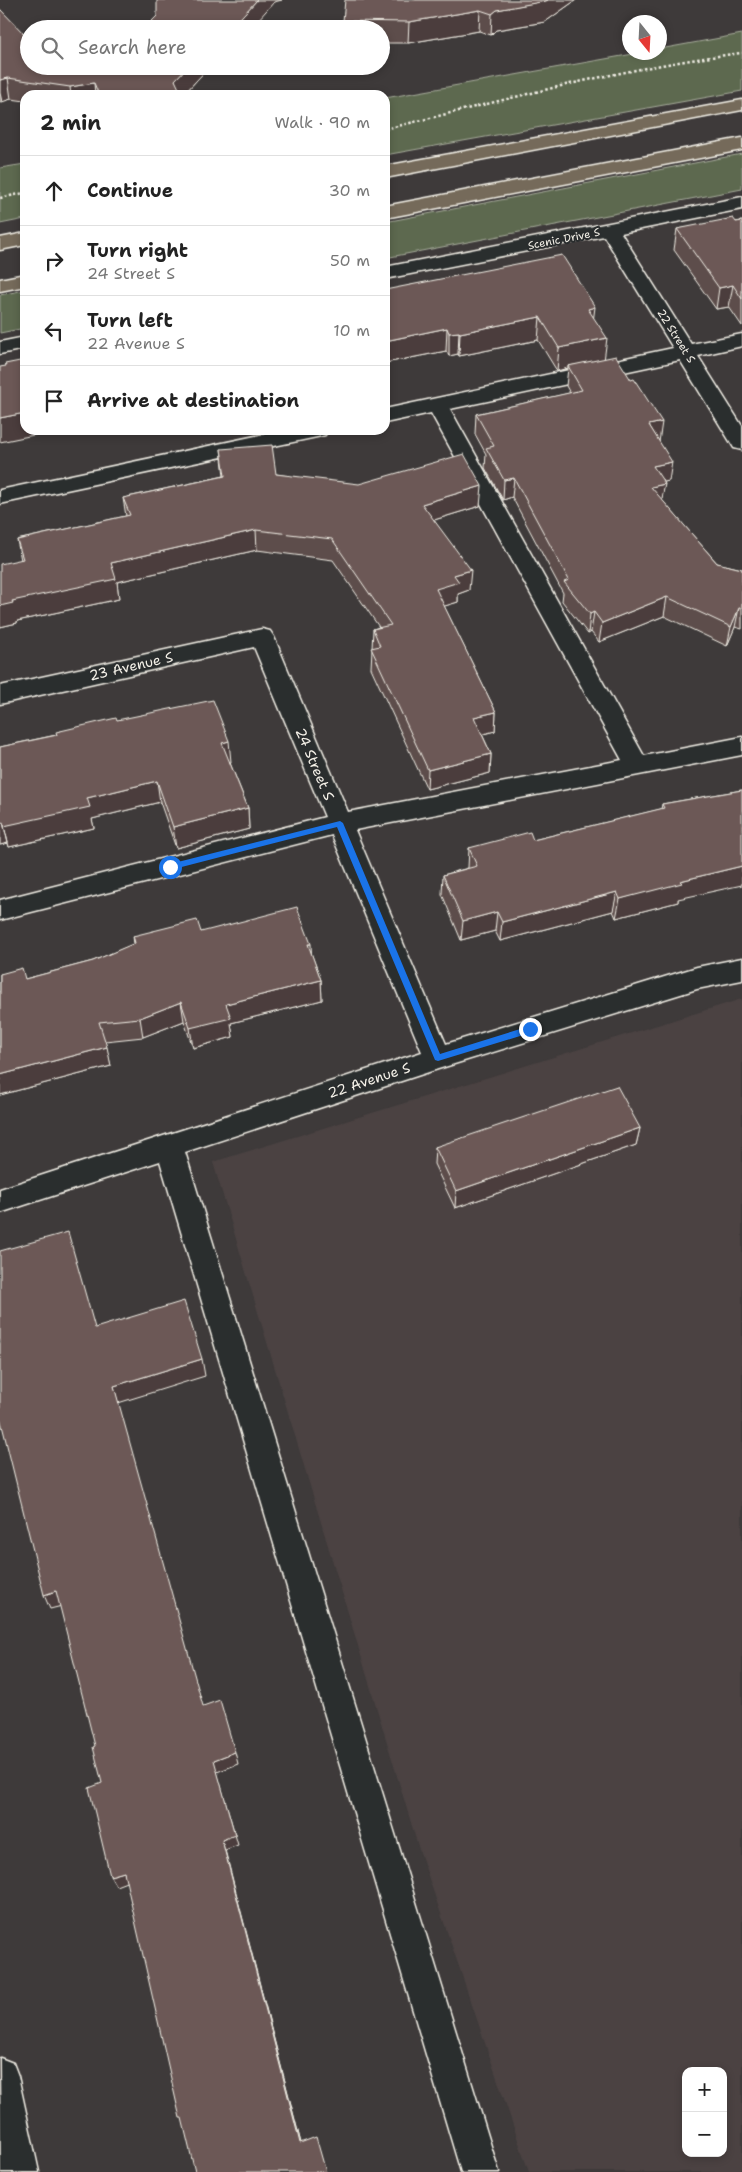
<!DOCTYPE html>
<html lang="en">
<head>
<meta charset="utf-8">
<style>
  :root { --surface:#fff; --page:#f6f6f6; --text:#222; --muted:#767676; --line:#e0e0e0 }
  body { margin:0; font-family:"Shantell Sans",sans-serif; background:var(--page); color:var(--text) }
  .controls { position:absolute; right:15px; bottom:15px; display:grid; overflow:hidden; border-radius:10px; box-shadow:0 2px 8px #0003 }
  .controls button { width:45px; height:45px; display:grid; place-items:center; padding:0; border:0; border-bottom:1px solid var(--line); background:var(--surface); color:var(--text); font:25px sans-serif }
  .compass { position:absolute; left:622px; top:15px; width:45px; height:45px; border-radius:50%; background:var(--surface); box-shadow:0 2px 8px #0003; rotate:162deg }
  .stop { position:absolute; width:15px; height:15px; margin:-11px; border:4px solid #1a73e8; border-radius:50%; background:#fff }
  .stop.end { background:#1a73e8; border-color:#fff; box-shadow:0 1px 5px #0008 }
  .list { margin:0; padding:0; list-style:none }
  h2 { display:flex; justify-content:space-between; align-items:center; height:65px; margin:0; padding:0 20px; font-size:21px }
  h2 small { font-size:16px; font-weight:400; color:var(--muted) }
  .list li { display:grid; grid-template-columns:32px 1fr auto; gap:15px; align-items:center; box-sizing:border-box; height:70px; padding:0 20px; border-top:1px solid var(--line) }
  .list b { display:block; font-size:19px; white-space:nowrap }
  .list p { margin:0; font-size:16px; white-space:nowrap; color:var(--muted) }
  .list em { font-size:16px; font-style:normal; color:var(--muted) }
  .icon { flex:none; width:28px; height:28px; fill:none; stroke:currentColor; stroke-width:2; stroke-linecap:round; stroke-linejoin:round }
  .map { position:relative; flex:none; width:742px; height:2172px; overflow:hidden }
  .search { position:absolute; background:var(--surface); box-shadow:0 2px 8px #0003; left:20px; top:20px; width:370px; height:55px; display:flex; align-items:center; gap:12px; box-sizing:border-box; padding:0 18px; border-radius:28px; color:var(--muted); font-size:19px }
  .panel { position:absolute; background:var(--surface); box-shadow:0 2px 8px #0003; left:20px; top:90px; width:370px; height:345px; border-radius:15px }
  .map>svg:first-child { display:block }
  .built { fill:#4c4343; fill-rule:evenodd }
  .green { fill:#5d6950; stroke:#a8ad9c }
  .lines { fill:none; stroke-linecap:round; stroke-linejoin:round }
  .minor-casing { stroke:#f4f1e8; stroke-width:3 }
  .major-casing { stroke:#f4f1e8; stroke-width:3 }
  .path { stroke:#f4f1e8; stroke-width:2.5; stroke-dasharray:2.5 2.5; stroke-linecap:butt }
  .minor { fill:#2a2d2e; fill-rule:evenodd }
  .major { fill:#746a5a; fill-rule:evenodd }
  .wall { fill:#5d4d4b; stroke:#f4f1e8 }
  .shaded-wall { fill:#4c3e3d; stroke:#f4f1e8 }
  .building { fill:#6c5957; stroke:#f4f1e8 }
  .route { fill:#1a73e8 }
  .labels { text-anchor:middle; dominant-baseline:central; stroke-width:4; stroke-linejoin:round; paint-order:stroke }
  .far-street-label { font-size:11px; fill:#f4f1e8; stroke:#2a2d2e }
  .street-label { font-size:14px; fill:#f4f1e8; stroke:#2a2d2e }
</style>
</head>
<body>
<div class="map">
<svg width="742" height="2172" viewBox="0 0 742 2172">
  <rect width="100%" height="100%" fill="#3e3a3a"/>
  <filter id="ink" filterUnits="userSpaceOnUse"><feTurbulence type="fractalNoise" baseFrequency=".02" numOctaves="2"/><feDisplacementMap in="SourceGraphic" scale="10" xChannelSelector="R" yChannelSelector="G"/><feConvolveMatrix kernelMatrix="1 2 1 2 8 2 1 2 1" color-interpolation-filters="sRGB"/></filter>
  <g filter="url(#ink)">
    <!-- built -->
    <path class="built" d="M742,999V2172H529L419,1849L213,1162ZM686,2071H723V2153H686Z"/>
    <!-- green -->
    <path class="green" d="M742,34V91L385,155V98L639,53L660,52V49Z
      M742,154V189L385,258V222Z
      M25,164V219L0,224V168Z
      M25,290V328L0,333V295Z"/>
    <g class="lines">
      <!-- minor casing -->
      <g class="minor-casing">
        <path id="minor" d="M742,197V209L621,233L691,344L742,334V346L698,356L742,426V450L734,448L680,360L450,409L644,756L742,737V755L355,830L446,1044L697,967L742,958V980L697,989L438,1069L185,1152L499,2172H461L160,1161L0,1213V1189L422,1052L332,835L0,920V900L325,817L254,647L0,704V686L262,629L270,631L274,637L348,812L622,760L431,413L385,423V409L673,348L604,236L385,279V267Z
          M25,337V349L0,354V342Z
          M284,430H328L325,435L317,437L0,504V490Z
          M0,2058L13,2063L18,2076L39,2172H1Z"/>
      </g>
      <!-- major casing -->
      <g class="major-casing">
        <path id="major" d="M742,100V110L385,178V166Z
          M742,138V150L385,218V206Z
          M25,233V245L0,250V238Z
          M25,274V286L0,291V279Z"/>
      </g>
      <!-- path -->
      <path class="path" d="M385,129C503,101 621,67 742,53
        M0,198L25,193"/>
      <!-- minor -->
      <use href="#minor" class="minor"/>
      <!-- major -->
      <use href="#major" class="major"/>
    </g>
    <!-- wall -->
    <path class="wall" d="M576,0L545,22L496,30L491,35L479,31L408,43H381V29H343V21Z
      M0,9L29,66H210L183,95H25V101L11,99L0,102Z
      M742,221V326L729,307L716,309L674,250L677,229Z
      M385,290L593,317L604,359L659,442L669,481L664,482L662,500L717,563L742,569V629L735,627L727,646L664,616L599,642L591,632L588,634L562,601L563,593L512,497L503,500L485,468L486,454L475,434L476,414L570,393L566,386L568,368L557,371L538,340L459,356L458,354L449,356L446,351L385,363Z
      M221,449L276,474L480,506L434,520L469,590L458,594V602L444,606L496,712L495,731L482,734L491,754L490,773L427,789L371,668L373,629L379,627L333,560L257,550L117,582L119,599L17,621V623L0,627L21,560L17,540L126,516L123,498L224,476Z
      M117,720L231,762L230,763L248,808L249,829L176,848L160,802L92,819L94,828L9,847L8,843L0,845V747L56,735Z
      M742,790L678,899V902L616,918L613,911L500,941L495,931L461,940L442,894L443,875L468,868L469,848L533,840L661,809L662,804Z
      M201,932L311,953L321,980L322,1000L231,1023L233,1037L193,1048L184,1021L143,1037L105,1041L111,1066L0,1095V974L25,979L93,961L134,944L133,936Z
      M640,1128L636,1145L455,1208L434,1164L435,1147Z"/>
    <!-- shaded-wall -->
    <path class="shaded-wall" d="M257,0H282L274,2L250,29H230Z
      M548,0H576L545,22L496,30L491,35L492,14L497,10Z
      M480,10L479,31L408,43L409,22Z
      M188,66H210L183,95H176L175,80Z
      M8,78L11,99L2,102L0,93V80Z
      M94,83L95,95H71L70,87Z
      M733,285L729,307L716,309L719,288Z
      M595,307L592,330L588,309Z
      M540,317L538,340L459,356L460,333Z
      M447,328L446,351L385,363V341Z
      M459,332L458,354L449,356V333Z
      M607,338L604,361L568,366V368L557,371L559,348Z
      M25,413V430H58L0,442V418Z
      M662,422L659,442L649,425Z
      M672,462L669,481L650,485L653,466Z
      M514,478L512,497L503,500L504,480Z
      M665,484L661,503L651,487Z
      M482,486L480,506L421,524L422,504Z
      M256,530L257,550L117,582L119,599L17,621V623L0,627V606L111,563Z
      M471,570L469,590L458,594V602L435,609L436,589L454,575Z
      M667,597L664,616L599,642L602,623Z
      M739,608L735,627L727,646L731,627Z
      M594,612L591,632L588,634L590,614Z
      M496,712L495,731L472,737L474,717Z
      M229,741L231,762L224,764L222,743Z
      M491,754L490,773L427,789L428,770Z
      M157,781L160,802L92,819L94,828L9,847L4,826L87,798Z
      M248,808L249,829L176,848L173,827Z
      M3,822L8,843L0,845V823Z
      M742,866V885L678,899V902L616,918L620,899L680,881Z
      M617,892L613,911L500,941L502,922Z
      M497,912L495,931L461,940L463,921Z
      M308,944H311L312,964Z
      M321,980L322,1000L231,1023L233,1037L193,1048L190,1028L226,1004Z
      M181,1002L184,1021L143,1037L140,1018Z
      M107,1047L111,1066L0,1095V1075Z
      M640,1128L636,1145L455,1208L456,1191Z
      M202,1359L205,1376L118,1403L114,1386Z
      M56,1591L62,1606L50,1609L44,1595Z
      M235,1752L238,1764L217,1772L238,1845L225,1850L302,2147L222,1840L214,1760Z
      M124,1872L129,1881L116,1886L110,1876Z"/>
    <!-- building -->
    <path class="building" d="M157,0H257L230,29H144L157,16Z
      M345,0H548L546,1L497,10L492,14L480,10L409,22L343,21Z
      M0,9L27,37H29V66H188L175,80L182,95H99L94,83L70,87L8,78L0,80Z
      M733,218L736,222L742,221V299L733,285L719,288L677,229Z
      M562,255L595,307L588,309L607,338L559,348L540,317L460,333L459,332L449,333L447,328L385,341V290Z
      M616,356L631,380L634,379L662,422L649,425L672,462L653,466L665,484L651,487L717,563L742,569V608H739L731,627L667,597L602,623L594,612L590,614L564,582L569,580L514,478L504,480L486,448L494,446L476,414L582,390L568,366Z
      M25,360V413L0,418V367L6,366L5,364Z
      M272,445L276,474L359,484L464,454L482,486L422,504L471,570L454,575L459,582L436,589L496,712L474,717L491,754L428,770L371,648L380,646L373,629L391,625L332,539L256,530L111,563L116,579L12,601L13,603L0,606V564L23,559L17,540L130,515L123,498L225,476L221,449Z
      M213,700L229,741L222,743L248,808L173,827L157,781L87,798L90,807L4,826L3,822L0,823V747L57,735L56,732L116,718L117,720Z
      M742,790V866L680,881L682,883L620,899L617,892L502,922L497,912L463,921L443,875L477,866L469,848L530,832L533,840L664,808L662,804Z
      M297,907L311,944H308L321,980L226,1004L231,1018L190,1028L181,1002L140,1018L99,1022L107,1047L0,1075V974L22,968L25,979L93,961L135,943L133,936L197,920L201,932Z
      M617,1086L640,1128L456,1191L435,1147Z
      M68,1232L95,1328L184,1301L202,1359L114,1386L203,1706L220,1700L235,1752L214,1760L235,1835L222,1840L300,2143L316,2137L326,2172H195L182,2118H180L124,1872L110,1876L89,1788L102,1783L93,1747L95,1746L56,1591L44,1595L0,1417V1251Z"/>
  </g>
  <!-- route -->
  <path class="route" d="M340,821L343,823L440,1054L530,1026L533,1027V1032L438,1061L435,1060L337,827L170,870L166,867L170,864Z"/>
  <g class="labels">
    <!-- far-street labels -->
    <g class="far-street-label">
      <text transform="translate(564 239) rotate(-11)">Scenic Drive S</text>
      <text transform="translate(676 336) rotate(58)">22 Street S</text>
    </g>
    <!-- street labels -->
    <g class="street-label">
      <text transform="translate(131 666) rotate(-13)">23 Avenue S</text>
      <text transform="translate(315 764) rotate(67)">24 Street S</text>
      <text transform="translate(369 1080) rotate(-18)">22 Avenue S</text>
    </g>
  </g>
</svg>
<div class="controls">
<button>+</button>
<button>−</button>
</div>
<svg class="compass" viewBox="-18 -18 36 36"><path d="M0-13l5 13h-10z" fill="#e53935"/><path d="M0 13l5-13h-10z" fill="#767676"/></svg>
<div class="stop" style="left:170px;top:867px"></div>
<div class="stop end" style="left:530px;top:1029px"></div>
<div class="search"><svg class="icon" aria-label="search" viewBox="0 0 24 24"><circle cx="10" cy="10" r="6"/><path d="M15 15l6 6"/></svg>Search here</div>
<section class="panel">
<h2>2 min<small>Walk · 90 m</small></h2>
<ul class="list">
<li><svg class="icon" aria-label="ahead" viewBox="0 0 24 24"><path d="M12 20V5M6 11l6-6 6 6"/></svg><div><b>Continue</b></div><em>30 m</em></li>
<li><svg class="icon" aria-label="right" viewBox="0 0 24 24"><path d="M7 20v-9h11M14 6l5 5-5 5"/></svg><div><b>Turn right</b><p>24 Street S</p></div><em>50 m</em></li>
<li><svg class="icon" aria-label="left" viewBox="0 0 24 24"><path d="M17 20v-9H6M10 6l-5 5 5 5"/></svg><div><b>Turn left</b><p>22 Avenue S</p></div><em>10 m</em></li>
<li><svg class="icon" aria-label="arrive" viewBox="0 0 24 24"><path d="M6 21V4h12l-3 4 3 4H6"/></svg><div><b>Arrive at destination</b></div></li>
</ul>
</section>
</div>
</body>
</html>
